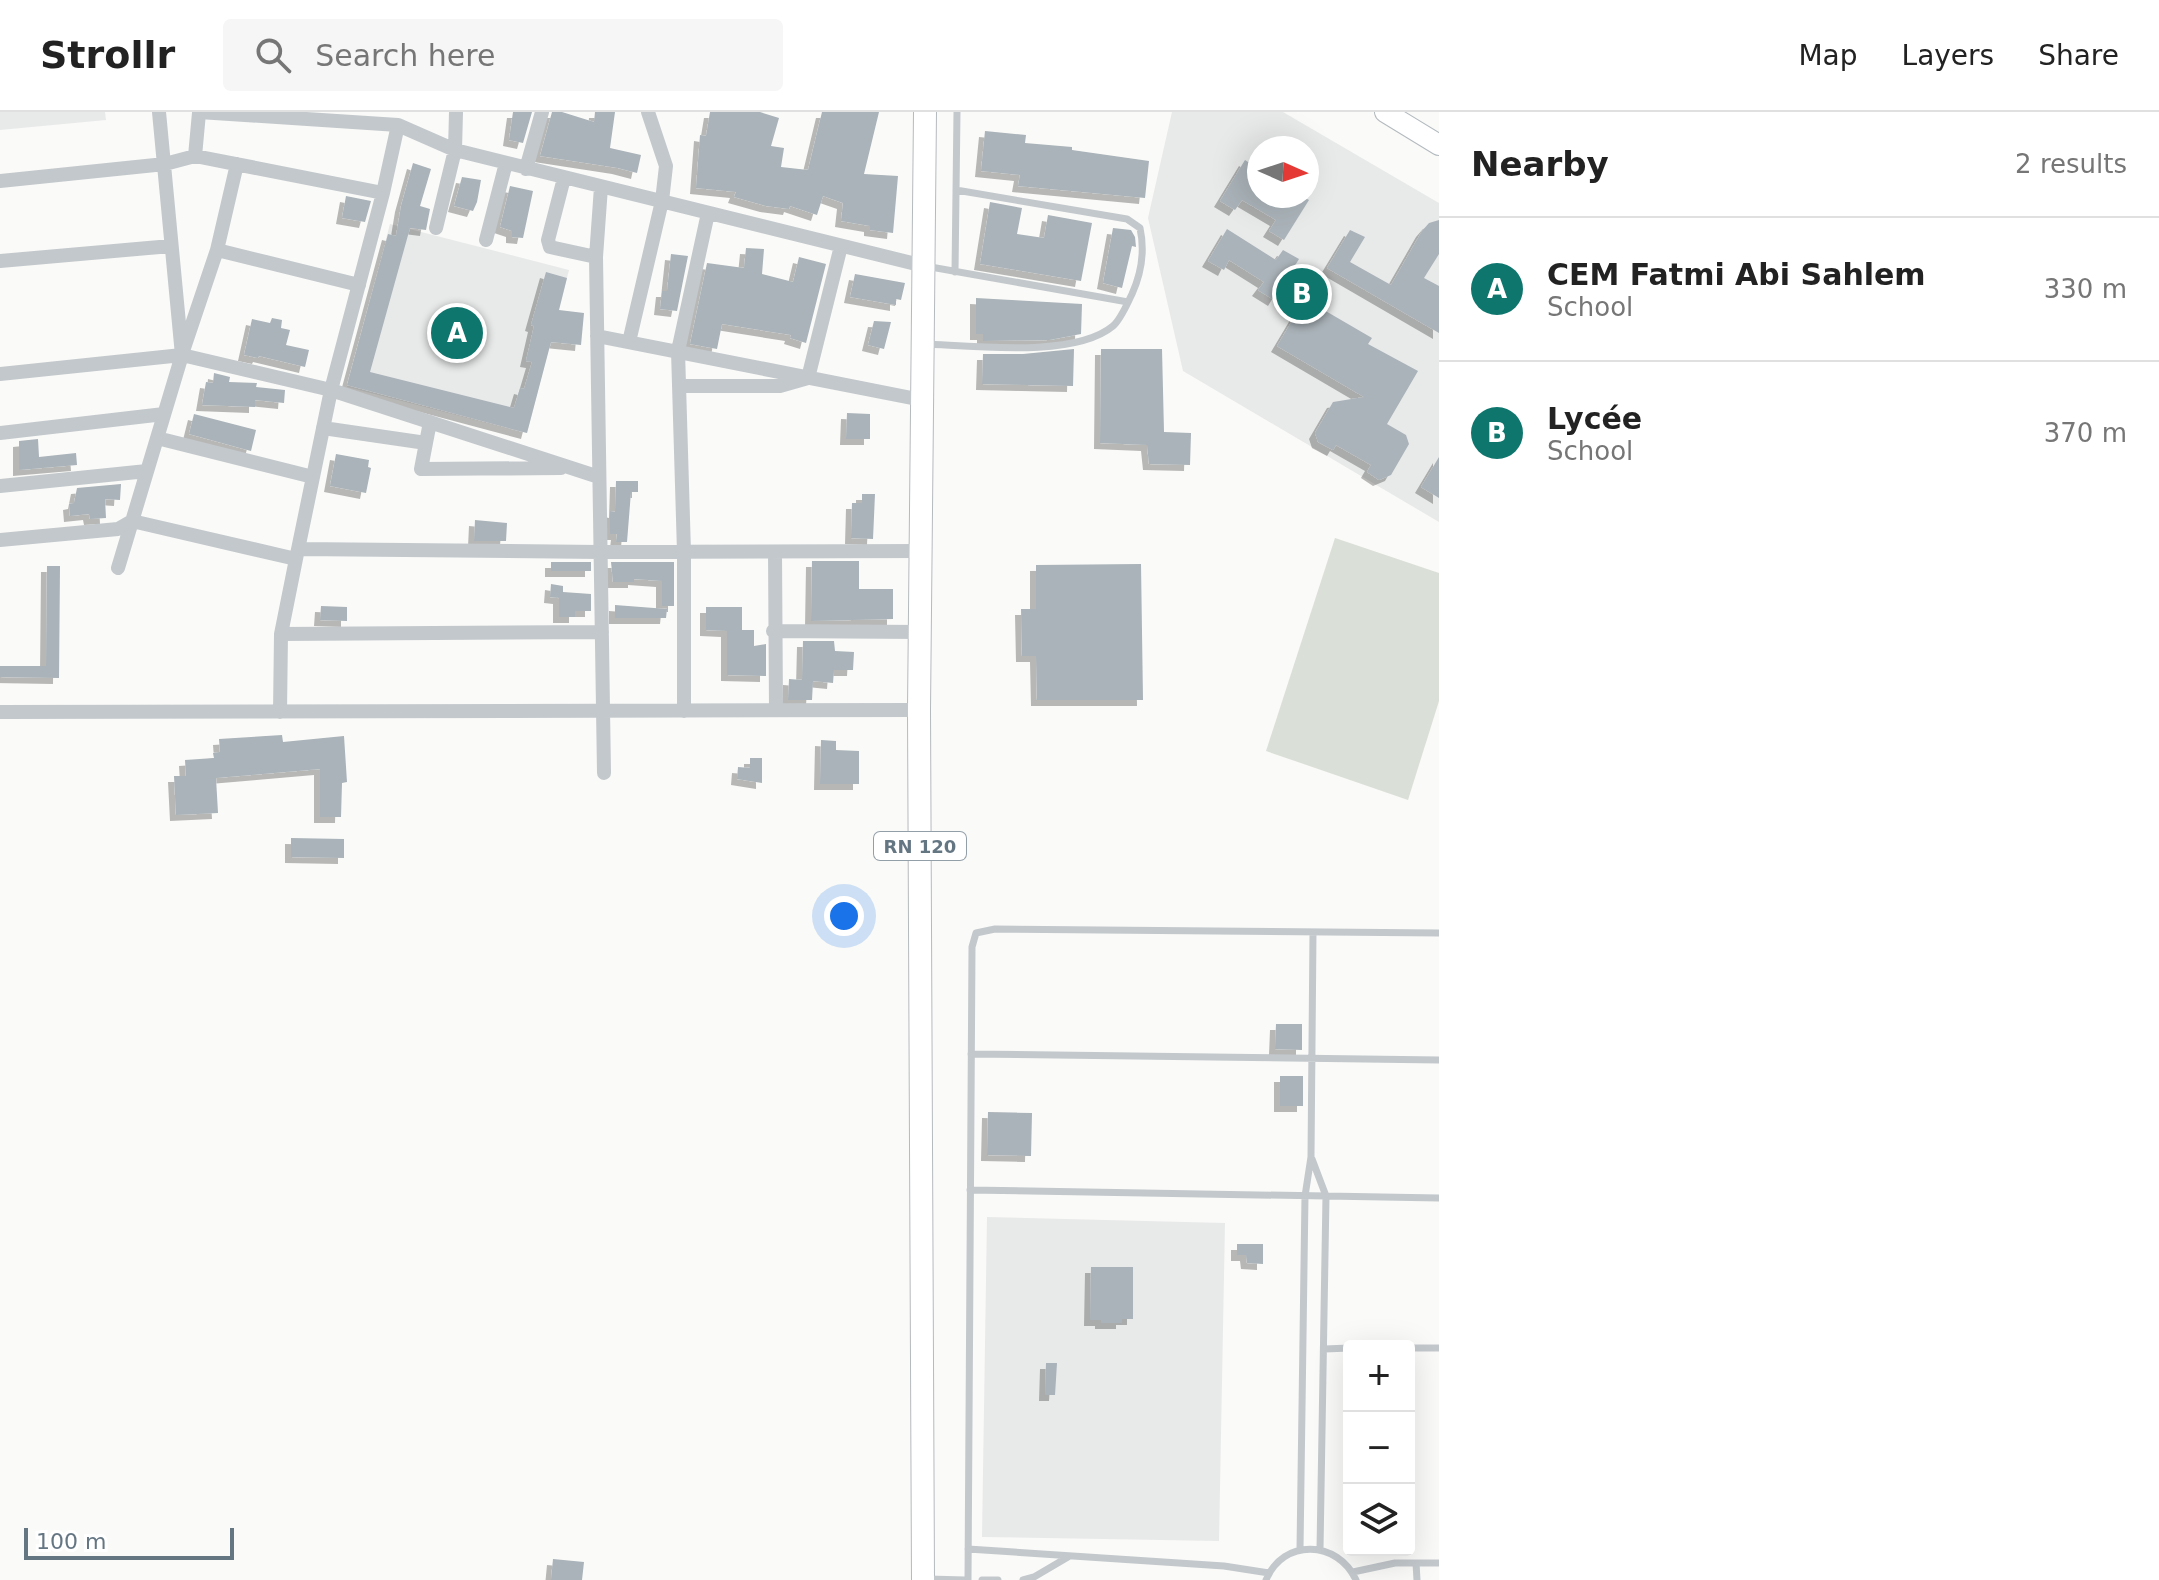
<!DOCTYPE html>
<html lang="en">
<head>
<meta charset="utf-8">
<style>
  :root { --surface:#fff; --page:#f6f6f6; --text:#222; --muted:#767676; --line:#e0e0e0; --accent:#0f766e }
  body { margin:0; font-family:"DejaVu Sans",sans-serif; background:var(--page); color:var(--text) }
  .controls { position:absolute; right:24px; bottom:24px; display:grid; overflow:hidden; border-radius:8px; box-shadow:0 8px 32px #0002 }
  .controls button { width:72px; height:72px; display:grid; place-items:center; padding:0; border:0; border-bottom:2px solid var(--line); background:var(--surface); color:var(--text); font:40px sans-serif }
  .compass { position:absolute; left:1247px; top:24px; width:72px; height:72px; border-radius:50%; background:var(--surface); box-shadow:0 8px 32px #0002; rotate:93deg }
  .scale { position:absolute; left:24px; bottom:20px; width:210px; box-sizing:border-box; padding-left:8px; border:4px solid #657683; border-top:0; font-size:22px; line-height:28px; white-space:nowrap; color:#657683; -webkit-text-stroke:6px #fff; paint-order:stroke }
  .you { position:absolute; left:844px; top:804px; width:28px; height:28px; margin:-20px; border:6px solid #fff; border-radius:50%; background:#1a73e8; box-shadow:0 0 0 12px #1a73e833 }
  .badge { display:grid; place-items:center; width:52px; height:52px; border-radius:50%; background:var(--accent); color:#fff; font-size:26px; font-weight:700 }
  .pin { position:absolute; translate:-50% -50%; border:4px solid #fff; box-shadow:0 2px 8px #0006 }
  .list { margin:0; padding:0; list-style:none }
  h2 { display:flex; justify-content:space-between; align-items:center; height:104px; margin:0; padding:0 32px; font-size:34px }
  h2 small { font-size:26px; font-weight:400; color:var(--muted) }
  .list li { display:grid; grid-template-columns:52px 1fr auto; gap:24px; align-items:center; box-sizing:border-box; height:144px; padding:0 32px; border-top:2px solid var(--line) }
  .list b { display:block; font-size:30px; white-space:nowrap }
  .list p { margin:0; font-size:26px; white-space:nowrap; color:var(--muted) }
  .list em { font-size:26px; font-style:normal; color:var(--muted) }
  .icon { flex:none; width:44px; height:44px; fill:none; stroke:currentColor; stroke-width:2; stroke-linecap:round; stroke-linejoin:round }
  .map { position:relative; flex:none; width:1439px; height:1468px; overflow:hidden }
  header { display:flex; align-items:center; gap:48px; box-sizing:border-box; height:112px; padding:0 40px; background:var(--surface); border-bottom:2px solid var(--line) }
  header strong { font-size:38px }
  nav { display:flex; gap:44px; margin-inline-start:auto; font-size:28px }
  .search { width:560px; height:72px; background:var(--page); display:flex; align-items:center; gap:20px; box-sizing:border-box; padding:0 28px; border-radius:8px; color:var(--muted); font-size:30px }
  main { display:flex }
  aside { flex:1; background:var(--surface) }
  .map>svg:first-child { display:block }
  .built { fill:#e8e9e9; fill-rule:evenodd }
  .green { fill:#dadfd7 }
  .building { fill:#aab3b9; filter:url(#shadow) }
  .lines { fill:none; stroke-linecap:round; stroke-linejoin:round }
  .secondary-casing { stroke:#b3babf; stroke-width:22 }
  .primary-casing { stroke:#b5babe; stroke-width:24 }
  .service { stroke:#c3c8cc; stroke-width:7 }
  .minor { stroke:#c3c8cc; stroke-width:14 }
  .secondary { stroke:#fff; stroke-width:20 }
  .primary { stroke:#fff; stroke-width:22 }
  .labels { text-anchor:middle; dominant-baseline:central; stroke-width:8; stroke-linejoin:round; paint-order:stroke }
  .shield { fill:#fff; stroke:#939fa8; stroke-width:2 }
  .shield-label { font-size:18px; font-weight:bold; fill:#657683 }
</style>
</head>
<body>
<header>
<strong>Strollr</strong>
<div class="search"><svg class="icon" aria-label="search" viewBox="0 0 24 24"><circle cx="10" cy="10" r="6"/><path d="M15 15l6 6"/></svg>Search here</div>
<nav><a>Map</a><a>Layers</a><a>Share</a></nav>
</header>
<main>
<div class="map">
<svg width="1439" height="1468" viewBox="0 0 1439 1468">
  <defs>
    <filter id="shadow"><feDropShadow dx="-6" dy="6" stdDeviation="0" flood-color="#0004"/></filter>
  </defs>
  <rect width="100%" height="100%" fill="#fafaf8"/>
  <!-- built -->
  <path class="built" d="M0,0H105L106,8L0,18Z
    M1172,0H1283L1439,91V410L1183,259L1148,106ZM1259,36H1307V84H1259Z
    M390,112L569,158L527,321L347,275Z
    M987,1105L1225,1111L1219,1429L982,1425Z"/>
  <!-- green -->
  <path class="green" d="M1335,426L1439,461V589L1408,688L1266,639Z"/>
  <!-- building -->
  <path class="building" d="M513,0H532L523,31L509,28Z
    M552,0H562L594,10L595,0H615L610,36L641,43L637,61L618,56L540,44Z
    M710,0H760L779,6L771,34L784,36L781,55L808,58L822,0H879L864,62L898,64L893,121L870,118V114L841,109L843,91L823,84L817,103L790,94L789,97L766,94L734,85L736,80L696,76L700,23L706,24Z
    M985,19L1026,23L1025,31L1072,35V38L1149,49L1145,86L1018,74L1020,63L981,59Z
    M1245,48L1259,57L1255,67L1259,70V84H1302L1309,88L1284,128L1269,119L1276,108L1242,88L1235,98L1220,89Z
    M413,51L431,57L420,94L430,97L426,118L410,116L370,260L514,296L520,276L524,277L532,250L526,249L534,214L531,213L546,160L567,166L559,198L584,201L581,233L551,230L527,321L347,273L388,122L396,124L401,94Z
    M462,65L481,68L477,90L473,99L454,94Z
    M510,74L533,79L523,126L512,125V119L500,115Z
    M346,84L371,89L365,110L342,106Z
    M990,90L1022,96L1017,122L1044,126L1048,103L1092,111L1081,169L980,152Z
    M1439,108V142L1424,166L1439,174V221L1327,156L1350,118L1365,125L1350,150L1391,173L1422,119L1429,111Z
    M1113,116L1131,118L1135,125L1136,135L1132,134L1122,176L1103,171Z
    M1227,117L1276,148L1283,138L1299,147L1274,188L1258,178L1264,170L1229,148L1224,158L1208,149Z
    M746,136L764,137L762,162L793,170L799,145L826,152L806,231L790,226L791,223L722,212L717,237L690,232L707,151L744,156Z
    M671,142L688,144L677,199L660,197L662,179H667Z
    M855,162L905,171L901,188L896,187V193L850,185Z
    M976,186L1082,192L1081,222L1049,228L983,229V222H976Z
    M1305,187L1372,226L1368,232L1418,259L1387,312L1406,323L1409,332L1391,363L1379,368L1367,360L1371,353L1336,333L1333,338L1318,330L1315,321L1333,290L1364,285L1277,234Z
    M272,206L282,208L281,216L290,218L286,233L309,238L305,255L259,244L258,246L244,243L252,207L270,211Z
    M874,209L891,210L884,237L868,233Z
    M1074,237L1073,274L982,272L983,242H1023Z
    M1101,237H1162L1164,320L1191,321L1190,353L1149,352L1147,333L1100,331Z
    M214,261L230,265L229,270L257,271L256,275L285,278L284,291L255,288V295L202,293L206,270L213,271Z
    M847,301L870,302V327H846Z
    M194,302L256,318L251,339L189,322Z
    M38,327L39,345L76,341L77,353L19,358V329Z
    M336,342L369,348L368,355L371,356L366,381L330,374Z
    M1439,345V386L1421,375Z
    M616,369H638V380H631L627,430H616L617,422H610V399L615,400Z
    M121,372L120,388L105,387L106,406L90,407L89,402L70,404L69,392L74,391L77,376Z
    M862,382H875L873,427L851,426L852,391H862Z
    M475,408L507,411L506,429H474Z
    M812,449H859V477H893V507L811,509Z
    M551,450H591V459H551Z
    M611,450H674V494H662V469L634,467V470H613Z
    M1141,452L1143,588H1037L1036,544H1022L1021,497H1036V453Z
    M47,454H60L59,566L0,565V554H46Z
    M551,472L563,474V480L591,482V499H575V505H559V486L550,485Z
    M615,493L667,497L666,506H615Z
    M321,494L347,495V509L320,508Z
    M706,495H742V518H754V534L766,532V564L727,563V519L706,518Z
    M803,529H834L835,539L854,540L853,558H834L833,571L813,569L812,588H788L789,567L802,568Z
    M282,623L283,630L344,624L347,670L342,671L341,705H320V657L216,666L218,701L176,703L174,664H186L185,648L214,646L213,641L220,640L219,627Z
    M821,628L836,629V638L859,639V672H820Z
    M750,646H762V671L737,667L738,655L750,656Z
    M291,726L344,727V746L291,745Z
    M1276,912H1302V938L1275,937Z
    M1280,964H1303V994H1280Z
    M988,1000L1032,1001L1031,1044L987,1043Z
    M1237,1132H1263V1152L1247,1151L1246,1143H1237Z
    M1091,1155H1133V1207H1122V1211H1101V1208H1090Z
    M1046,1251H1057L1055,1283H1045Z
    M553,1447L584,1450L582,1468H551Z"/>
  <g class="lines">
    <!-- secondary casing -->
    <g class="secondary-casing">
      <path id="secondary" d="M1385,0L1439,33"/>
    </g>
    <!-- primary casing -->
    <g class="primary-casing">
      <path id="primary" d="M923,1468L919,598L925,0"/>
    </g>
    <!-- service -->
    <path class="service" d="M925,154L1128,190
      M955,160L957,0
      M925,232C974,234 1075,246 1113,214C1121,207 1127,192 1132,182C1141,162 1145,139 1140,116L1127,107L956,78
      M971,942L1439,948
      M1312,1047L1326,1084L1320,1437
      M970,1078L1439,1086
      M1409,1236H1439
      M1325,1237L1349,1236
      M968,1437L1224,1454L1269,1461
      M1300,1437L1305,1084L1311,1045L1313,820
      M1416,1451L1417,1468
      M1353,1460L1395,1451H1439
      M928,1467L965,1468
      M968,1468L972,835L976,821L995,817L1439,821
      M982,1468H998
      M1023,1468L1034,1465L1068,1445
      M1266,1468C1283,1426 1338,1428 1356,1468"/>
    <!-- minor -->
    <path class="minor" d="M199,0L398,13L455,38L924,154
      M199,1L195,44L383,81
      M526,57L542,0
      M564,66L548,128L550,135L596,145
      M0,69L165,52L195,44
      M601,75L596,145L604,661
      M436,116L455,38L456,0
      M486,128L506,51
      M217,138L359,173
      M0,149L171,134
      M597,224L922,288
      M629,230L662,89L666,54L648,0
      M184,236L217,138L237,52
      M0,262L182,243L331,278L599,365
      M679,274H780L808,266L841,134
      M430,310L421,357L561,356
      M323,316L426,331
      M0,321L164,302
      M157,326L313,365
      M0,374L147,359
      M0,428L118,417L132,409L296,447
      M299,437L600,440L921,439
      M775,440L776,598
      M118,456L182,243L159,0
      M773,519L920,520
      M281,522L602,520
      M684,599V440L678,239L708,101
      M0,600L919,598
      M280,600L281,522L296,447L331,278L383,81L398,13"/>
    <!-- secondary -->
    <use href="#secondary" class="secondary"/>
    <!-- primary -->
    <use href="#primary" class="primary"/>
  </g>
  <g class="labels">
    <!-- shield labels -->
    <rect class="shield" x="874" y="720" width="92" height="28" rx="6"/>
    <g class="shield-label">
      <text x="920" y="734">RN 120</text>
    </g>
  </g>
</svg>
<div class="controls">
<button>+</button>
<button>−</button>
<button><svg class="icon" aria-label="layers" viewBox="0 0 24 24"><path d="M12 4l9 5-9 5-9-5zM3 14l9 5 9-5"/></svg></button>
</div>
<svg class="compass" viewBox="-18 -18 36 36"><path d="M0-13l5 13h-10z" fill="#e53935"/><path d="M0 13l5-13h-10z" fill="#767676"/></svg>
<div class="scale">100 m</div>
<div class="you"></div>
<div class="pin badge" style="left:457px;top:221px">A</div>
<div class="pin badge" style="left:1302px;top:182px">B</div>
</div>
<aside>
<h2>Nearby<small>2 results</small></h2>
<ul class="list">
<li><span class="badge">A</span><div><b>CEM Fatmi Abi Sahlem</b><p>School</p></div><em>330 m</em></li>
<li><span class="badge">B</span><div><b>Lycée</b><p>School</p></div><em>370 m</em></li>
</ul>
</aside>
</main>
</body>
</html>
